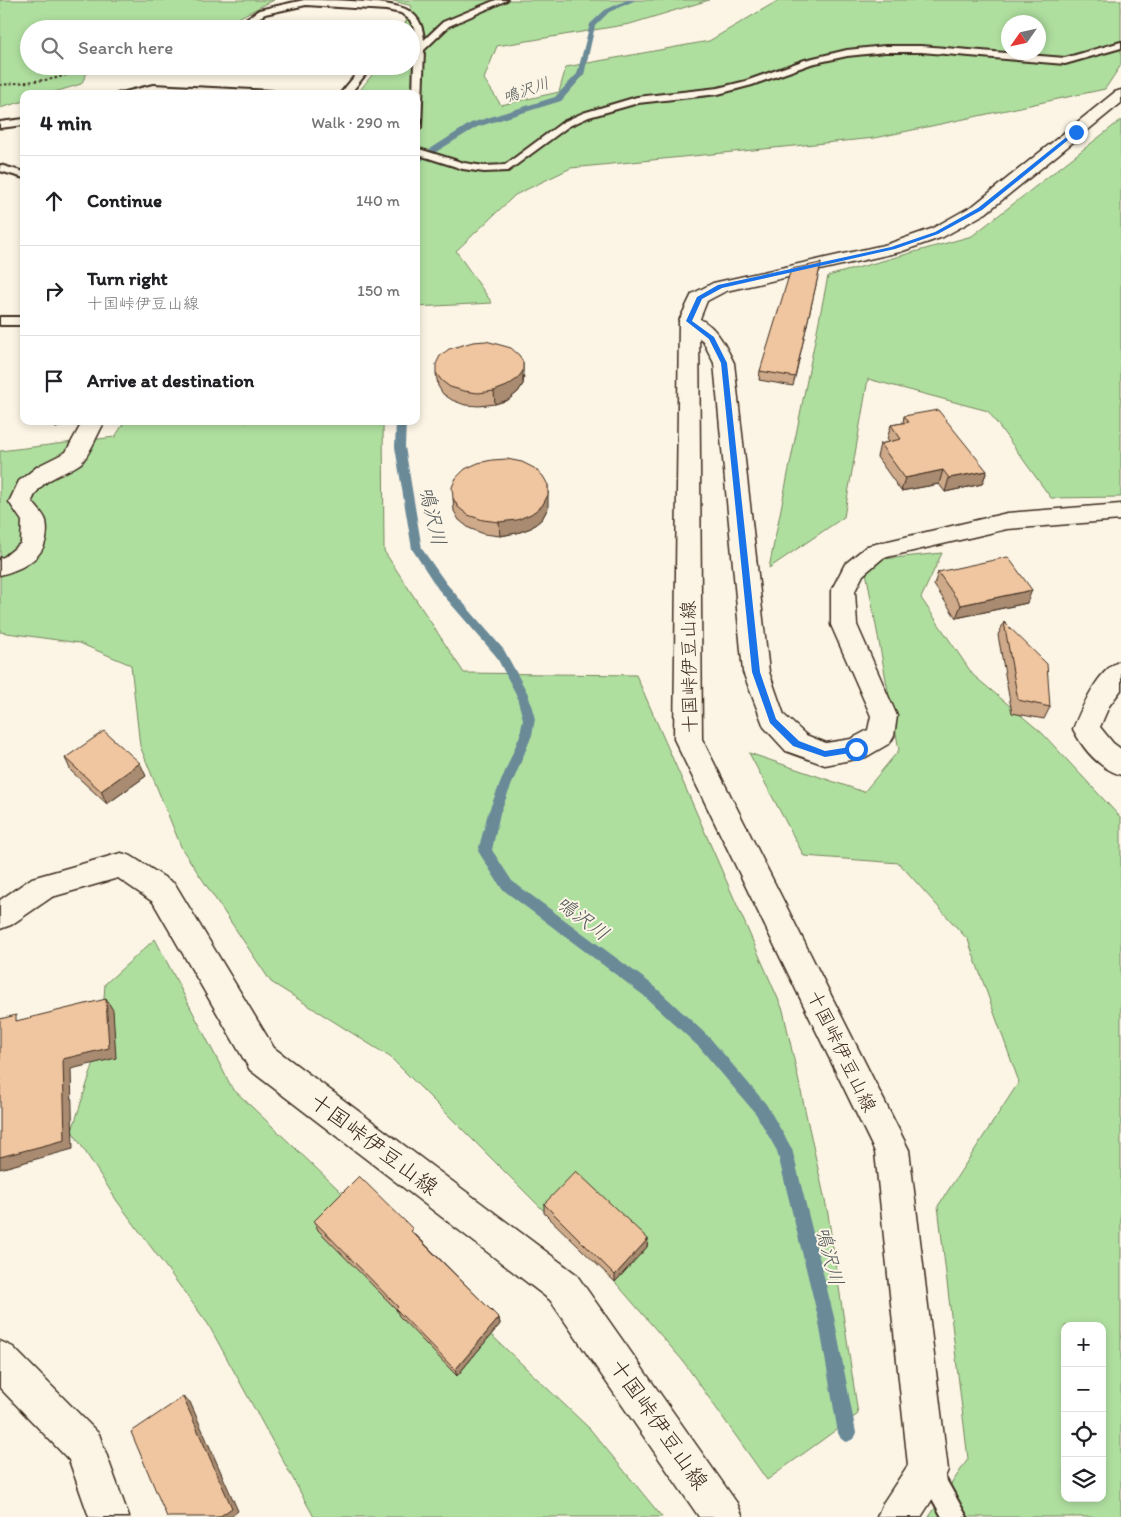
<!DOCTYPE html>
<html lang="en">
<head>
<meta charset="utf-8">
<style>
  :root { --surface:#fff; --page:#f6f6f6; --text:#202124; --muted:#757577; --line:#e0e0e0 }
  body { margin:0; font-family:Itim,"Klee One",sans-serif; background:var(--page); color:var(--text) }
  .controls { position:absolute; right:15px; bottom:15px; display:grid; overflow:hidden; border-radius:10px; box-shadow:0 2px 8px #0003 }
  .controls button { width:45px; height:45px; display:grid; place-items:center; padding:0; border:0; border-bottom:1px solid var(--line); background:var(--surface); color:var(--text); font:25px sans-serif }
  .compass { position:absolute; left:1001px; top:15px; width:45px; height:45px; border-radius:50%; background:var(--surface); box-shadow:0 2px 8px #0003; rotate:236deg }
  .stop { position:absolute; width:15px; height:15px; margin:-11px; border:4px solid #1a73e8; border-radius:50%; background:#fff }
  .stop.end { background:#1a73e8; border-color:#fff; box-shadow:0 1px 5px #0008 }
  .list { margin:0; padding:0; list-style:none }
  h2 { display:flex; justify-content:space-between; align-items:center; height:65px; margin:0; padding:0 20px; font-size:21px }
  h2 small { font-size:16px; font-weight:400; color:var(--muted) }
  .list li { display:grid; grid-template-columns:32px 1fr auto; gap:15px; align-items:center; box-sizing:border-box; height:90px; padding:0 20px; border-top:1px solid var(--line) }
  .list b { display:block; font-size:19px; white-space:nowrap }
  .list p { margin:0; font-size:16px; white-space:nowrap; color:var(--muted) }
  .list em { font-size:16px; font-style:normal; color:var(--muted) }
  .icon { flex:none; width:28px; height:28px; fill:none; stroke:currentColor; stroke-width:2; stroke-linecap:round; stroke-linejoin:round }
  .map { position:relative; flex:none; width:1121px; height:1517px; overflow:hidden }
  .search { position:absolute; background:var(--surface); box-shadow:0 2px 8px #0003; left:20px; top:20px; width:400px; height:55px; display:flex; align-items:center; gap:12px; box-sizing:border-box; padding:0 18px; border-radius:28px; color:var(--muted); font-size:19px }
  .panel { position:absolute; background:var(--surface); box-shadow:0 2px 8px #0003; left:20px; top:90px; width:400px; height:335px; border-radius:10px }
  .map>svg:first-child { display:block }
  .green { fill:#afdf9f; stroke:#75845e; fill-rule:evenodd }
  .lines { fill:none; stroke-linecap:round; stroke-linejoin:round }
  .stream { fill:#6a8a98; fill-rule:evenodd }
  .service-casing { stroke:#3b2a1e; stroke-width:4 }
  .minor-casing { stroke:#3b2a1e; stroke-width:3 }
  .secondary-casing { stroke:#3b2a1e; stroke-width:3 }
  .path { stroke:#3b2a1e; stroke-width:2; stroke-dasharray:2.5 2.5; stroke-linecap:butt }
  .service { fill:#fcf5e5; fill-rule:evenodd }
  .minor { fill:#fcf5e5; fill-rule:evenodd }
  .secondary { fill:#fcf5e5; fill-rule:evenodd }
  .wall { fill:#ceaa8a; stroke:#3b2a1e }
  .shaded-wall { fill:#a88b70; stroke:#3b2a1e }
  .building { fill:#f0c6a0; stroke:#3b2a1e }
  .route { fill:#1a73e8 }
  .labels { text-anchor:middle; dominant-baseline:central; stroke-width:4; stroke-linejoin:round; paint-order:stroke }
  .far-water-label { font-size:16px; font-style:italic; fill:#525a5b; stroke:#fcf5e5 }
  .street-label { font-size:19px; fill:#3b2a1e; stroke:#fcf5e5 }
  .water-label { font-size:20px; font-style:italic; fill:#525a5b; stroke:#fcf5e5 }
  .near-street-label { font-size:22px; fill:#3b2a1e; stroke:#fcf5e5 }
</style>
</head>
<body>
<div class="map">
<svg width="1121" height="1517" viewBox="0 0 1121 1517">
  <rect width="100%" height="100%" fill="#fcf5e5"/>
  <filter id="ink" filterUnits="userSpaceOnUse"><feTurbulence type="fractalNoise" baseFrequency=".02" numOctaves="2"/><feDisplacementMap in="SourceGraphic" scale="10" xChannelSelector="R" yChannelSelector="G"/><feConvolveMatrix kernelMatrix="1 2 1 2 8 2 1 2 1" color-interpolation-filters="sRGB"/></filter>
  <g filter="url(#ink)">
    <!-- green -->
    <path class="green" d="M0,0H274L224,25L210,29H29V66H91L81,84L48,94H24V101L0,108Z
      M390,0H709L630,24L497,46L484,79L501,105L559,92L566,67L709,41L779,0H1121V65L1105,89L875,138L571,168L515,195L456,251L492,303L416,307V94H357L379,66H411V29H403L412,6ZM1008,22H1038V52H1008Z
      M1121,120V497L1051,498L988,411L868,379L844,517L769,568L828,276L972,236Z
      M125,421H383L384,551L464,673L636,675L783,1010L828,1214L858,1414L767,1480L683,1361L615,1282L390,1057L271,982L182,849L140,746L131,665L79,643L0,632V451L115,437Z
      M942,553L921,598L973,675L1042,733L1121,818V1517H929L968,1459L938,1206L1019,1082L968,940L899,863L804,856L749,753L864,792L899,750L864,561ZM1065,1326H1102V1498H1065Z
      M155,939L232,1088L590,1429L662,1517H314L208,1324L117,1201L72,1131L101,1040L105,984Z"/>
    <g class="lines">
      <!-- stream -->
      <path class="stream" d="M627,0H636L609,12L595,26L584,75L561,101L477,127L416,164V158L471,123L555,97L577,74L590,24L605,10Z
        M396,421H406L405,447L422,549L446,583L504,650L528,694L535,719L532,735L500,813L492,850L512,881L653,985L710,1038L766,1104L792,1149L834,1317L856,1433L853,1439L847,1442L841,1439L838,1433L818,1317L777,1151L756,1114L700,1048L643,995L502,889L478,851L488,813L520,735L523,719L516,694L496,656L438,589L412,549L395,447Z"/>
      <!-- service casing -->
      <g class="service-casing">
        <path id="service" d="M304,0C325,0 393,0 409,11C420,18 423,28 424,40L443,22L496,0H507L449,26L424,50L421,128L416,131V94H413L415,30L410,20L401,13L386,10L306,5L265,14L255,20L313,26L317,29H284L252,26L249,25L246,19L259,10Z
          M1121,42V48L1065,64L921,52H885L847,56L811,64L752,85L718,94L638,103L589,117L569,126L508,171L484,172L463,169L416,154V148L464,163L484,166L505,165L563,122L583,113L637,97L718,88L746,81L805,60L847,50L885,46H921L1065,58Z
          M363,66H372L350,94H340Z
          M153,85L272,91L277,94H212L153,91L138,94H117Z
          M24,119V125L0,128V122Z
          M0,165L24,172V178L0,171Z
          M0,317H24V325H0Z
          M929,1459L937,1463L967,1517H942L917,1471L921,1463Z"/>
      </g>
      <!-- minor casing -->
      <g class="minor-casing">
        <path id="minor" d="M689,315C714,321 724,342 734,363L769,672L784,715L806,735L826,743L851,739L868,730L871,716L831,625V591L845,564L867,546L1007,513L1121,504V520L1007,529L883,558L863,575L855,591L857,625L897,716L894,736L890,743L866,757L825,765L786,751L764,727L743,672L714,363L703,341L679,321L682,317Z
          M83,421H105C99,431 89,456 81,463C61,477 42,477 32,501C36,507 44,514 46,521C52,554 27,568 0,575V558L4,557L21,543L22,521L9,502L19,481L38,466L66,452Z
          M1121,661V690L1109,706L1100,727L1113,743L1121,749V775C1099,768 1083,749 1073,729C1082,708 1098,668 1121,661Z
          M0,1341L13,1347L99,1434L129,1517H89L69,1460L0,1388Z"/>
      </g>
      <!-- secondary casing -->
      <g class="secondary-casing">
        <path id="secondary" d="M1121,90V103L986,213L943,237L900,252L726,291L707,301L699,321L702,739L909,1150L948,1470L942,1484L921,1517H877L883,1503L908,1465L875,1152L674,739L679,321L692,294L713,283L888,244L931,229L974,205L1115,92Z
          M121,853L131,856L175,884L274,1048L576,1274L737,1503L743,1517H699L550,1300L250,1070L153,902L118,878L52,897L11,925L0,929V900L32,878Z"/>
      </g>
      <!-- path -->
      <path class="path" d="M0,85L53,79L94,66"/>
      <!-- service -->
      <use href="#service" class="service"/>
      <!-- minor -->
      <use href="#minor" class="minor"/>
      <!-- secondary -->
      <use href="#secondary" class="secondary"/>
    </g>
    <!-- wall -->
    <path class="wall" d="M821,263L793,386L759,380L760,371Z
      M436,373L524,376L523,384L518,392L508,400L495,404L479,406L465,405L452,400L443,394L438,386Z
      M904,416L987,471L982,484L945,492L939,484L901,491L877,457L880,444L889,442L887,439L891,425L903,423Z
      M48,421H70L56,428Z
      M453,498L548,508L542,519L531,528L517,533L500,536L484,534L469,528L459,520L454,511Z
      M938,572L1027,603L956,618L934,585Z
      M1004,622L1050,707L1044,719L1012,713L998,635Z
      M65,758L146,776L107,804L71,771Z
      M544,1204L648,1239L647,1247L615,1282L544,1213Z
      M314,1221L415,1234L499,1318L500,1324L457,1376L399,1316L396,1309L318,1230Z"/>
    <!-- shaded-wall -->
    <path class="shaded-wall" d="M523,362V384L518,392L508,400L495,404L494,391Z
      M53,421H70L56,428Z
      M943,470L939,484L901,491L905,478Z
      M987,471L982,484L945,492L949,478Z
      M548,485V508L542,519L531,528L517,533L500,536L499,522Z
      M1032,590L1027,603L956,618L961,605Z
      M140,763L146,776L107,804L101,791Z
      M106,999L113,1010L116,1058L71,1069L73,1149L0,1169V1157L63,1059Z
      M648,1239L647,1247L615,1282V1275Z
      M499,1318L500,1324L457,1376L455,1370Z
      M183,1397L190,1402L238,1511L231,1517H219Z"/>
    <!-- building -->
    <path class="building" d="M821,263L795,377L760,371L791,269Z
      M486,341L511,348L519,355L523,362V371L517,379L507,386L494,391L478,393L464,391L450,387L442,381L436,373V364L440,356L449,349L473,342Z
      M938,410L987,471L949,478L943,470L905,478L880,444L901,439L891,425L909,422L904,416Z
      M507,459L522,462L534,468L543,476L548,485V495L542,506L531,514L517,520L499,522L483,520L468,515L458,507L453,498L452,487L456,478L465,469L478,463L492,460Z
      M1008,557L1032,590L961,605L938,572Z
      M1004,622L1047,664L1050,707L1018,700Z
      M104,731L140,763L101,791L65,758Z
      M106,999L109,1048L63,1059L65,1140L0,1157V1019L16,1015V1021Z
      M576,1171L648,1239L615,1275L544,1204Z
      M359,1176L413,1229L411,1231L499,1318L455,1370L396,1309L398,1307L314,1221Z
      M183,1397L232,1508L219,1517H167L131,1432Z"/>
  </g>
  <!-- route -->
  <path class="route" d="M1074,131L1078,132L982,210L938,234L895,249L722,288L702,299L692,321L714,337L727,363L760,672L776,719L799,741L825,751L856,746L860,749L856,752L825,757L793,746L770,723L752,672L721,363L709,339L686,321L697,297L718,285L891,247L935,232L978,208Z"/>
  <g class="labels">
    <!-- far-water labels -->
    <g class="far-water-label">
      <text transform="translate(526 90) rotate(-19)">鳴沢川</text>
    </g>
    <!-- street labels -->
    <g class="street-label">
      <text transform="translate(689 667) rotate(-91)">十国峠伊豆山線</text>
      <text transform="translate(842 1051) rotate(64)">十国峠伊豆山線</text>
    </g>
    <!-- water labels -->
    <g class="water-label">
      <text transform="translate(433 516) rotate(77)">鳴沢川</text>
      <text transform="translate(583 918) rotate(37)">鳴沢川</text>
      <text transform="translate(830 1256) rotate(76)">鳴沢川</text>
    </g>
    <!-- near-street labels -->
    <g class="near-street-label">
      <text transform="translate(374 1144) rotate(37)">十国峠伊豆山線</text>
      <text transform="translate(659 1424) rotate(55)">十国峠伊豆山線</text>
    </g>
  </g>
</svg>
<div class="controls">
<button>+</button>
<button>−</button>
<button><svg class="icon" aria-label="locate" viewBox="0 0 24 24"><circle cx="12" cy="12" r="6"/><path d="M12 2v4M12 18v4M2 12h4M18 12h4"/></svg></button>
<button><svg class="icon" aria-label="layers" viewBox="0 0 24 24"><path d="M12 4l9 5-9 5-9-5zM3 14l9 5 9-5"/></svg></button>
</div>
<svg class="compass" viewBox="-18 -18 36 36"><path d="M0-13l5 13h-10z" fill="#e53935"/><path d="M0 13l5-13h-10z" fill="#757577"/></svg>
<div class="stop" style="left:856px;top:749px"></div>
<div class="stop end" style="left:1076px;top:132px"></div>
<div class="search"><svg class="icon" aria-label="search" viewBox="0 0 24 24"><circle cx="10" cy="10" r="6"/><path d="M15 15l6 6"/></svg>Search here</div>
<section class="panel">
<h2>4 min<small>Walk · 290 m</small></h2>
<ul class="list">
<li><svg class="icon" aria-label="ahead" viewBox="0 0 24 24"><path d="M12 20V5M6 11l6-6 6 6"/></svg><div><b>Continue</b></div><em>140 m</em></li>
<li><svg class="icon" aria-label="right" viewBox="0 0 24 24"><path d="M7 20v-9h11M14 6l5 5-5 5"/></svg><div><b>Turn right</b><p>十国峠伊豆山線</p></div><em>150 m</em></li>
<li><svg class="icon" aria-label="arrive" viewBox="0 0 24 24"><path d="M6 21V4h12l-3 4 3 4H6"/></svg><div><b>Arrive at destination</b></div></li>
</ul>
</section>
</div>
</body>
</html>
